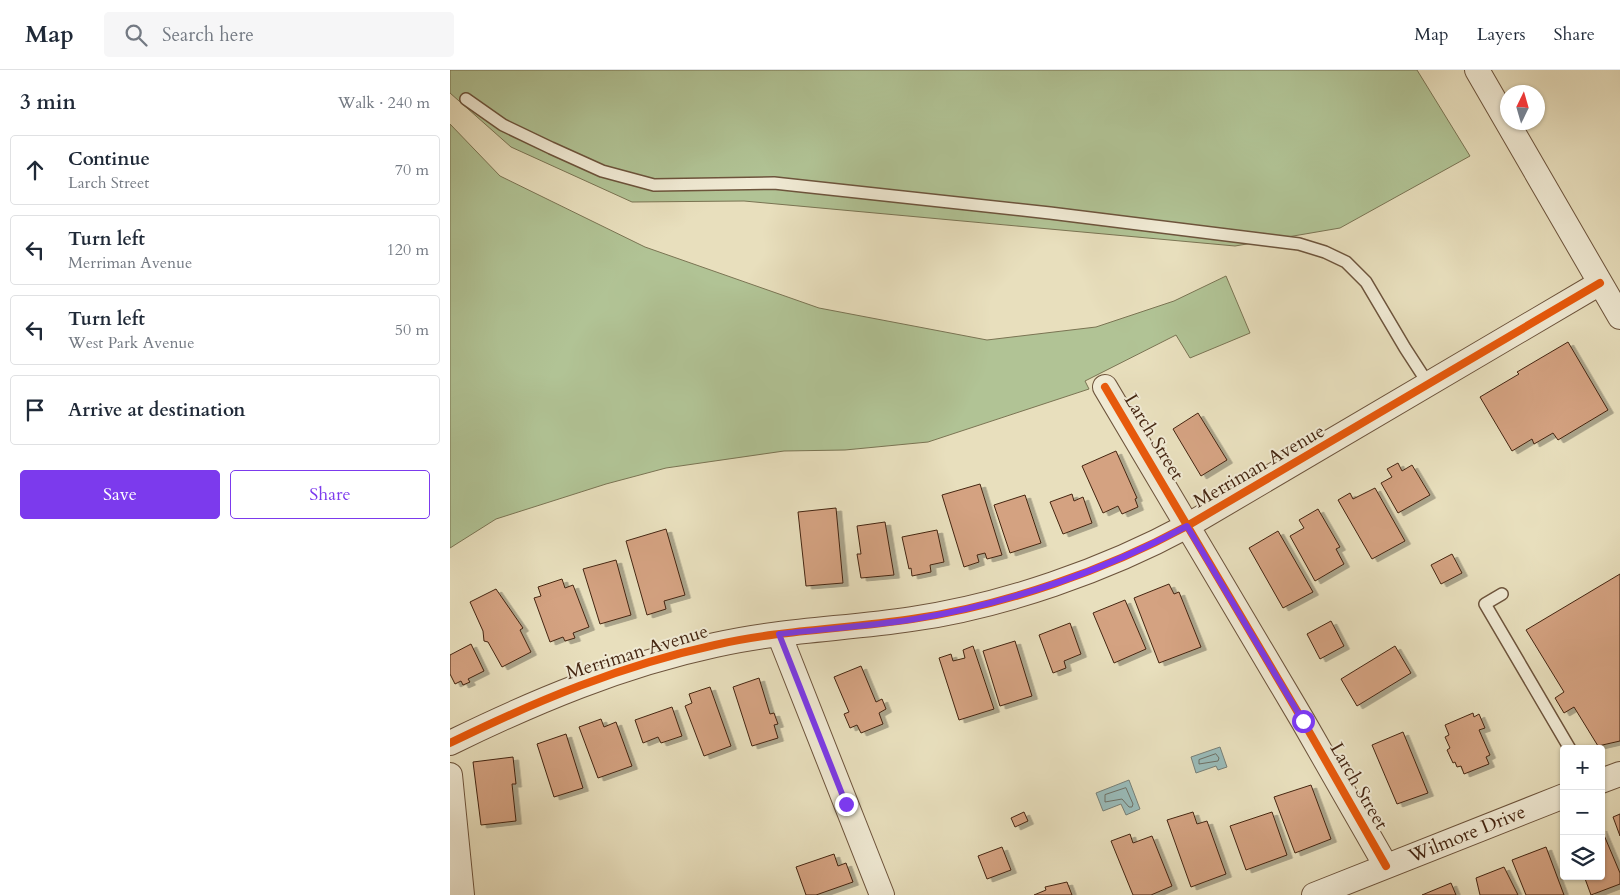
<!DOCTYPE html>
<html lang="en">
<head>
<meta charset="utf-8">
<style>
  :root { --surface:#fff; --page:#f6f6f7; --text:#1f2937; --muted:#747a83; --line:#e0e1e3; --accent:#7c3aed }
  body { margin:0; font-family:Cardo,serif; background:var(--page); color:var(--text) }
  .controls { position:absolute; right:15px; bottom:15px; display:grid; overflow:hidden; border-radius:5px; box-shadow:0 1px 4px #0004 }
  .controls button { width:45px; height:45px; display:grid; place-items:center; padding:0; border:0; border-bottom:1px solid var(--line); background:var(--surface); color:var(--text); font:25px sans-serif }
  .compass { position:absolute; left:1050px; top:15px; width:45px; height:45px; border-radius:50%; background:var(--surface); box-shadow:0 1px 4px #0004; rotate:5deg }
  .stop { position:absolute; width:15px; height:15px; margin:-11px; border:4px solid #7c3aed; border-radius:50%; background:#fff }
  .stop.end { background:#7c3aed; border-color:#fff; box-shadow:0 1px 5px #0008 }
  .list { margin:0; padding:0; list-style:none }
  h2 { display:flex; justify-content:space-between; align-items:center; height:65px; margin:0; padding:0 20px; font-size:21px }
  h2 small { font-size:16px; font-weight:400; color:var(--muted) }
  .list li { display:grid; grid-template-columns:32px 1fr auto; gap:15px; align-items:center; box-sizing:border-box; height:70px; margin:0 10px 10px; padding:0 10px; border:1px solid var(--line); border-radius:5px }
  .list b { display:block; font-size:19px; white-space:nowrap }
  .list p { margin:0; font-size:16px; white-space:nowrap; color:var(--muted) }
  .list em { font-size:16px; font-style:normal; color:var(--muted) }
  .actions { display:flex; gap:10px; padding:15px 20px }
  .actions a { flex:1; padding:11px 0; border:1px solid var(--accent); border-radius:5px; text-align:center; font-size:18px; color:var(--accent) }
  .actions .main { background:var(--accent); color:#fff }
  .icon { flex:none; width:28px; height:28px; fill:none; stroke:currentColor; stroke-width:2; stroke-linecap:round; stroke-linejoin:round }
  .map { position:relative; flex:none; width:1170px; height:825px; overflow:hidden }
  header { display:flex; align-items:center; gap:30px; box-sizing:border-box; height:70px; padding:0 25px; background:var(--surface); border-bottom:1px solid var(--line) }
  header strong { font-size:24px }
  nav { display:flex; gap:28px; margin-inline-start:auto; font-size:18px }
  .search { width:350px; height:45px; background:var(--page); display:flex; align-items:center; gap:12px; box-sizing:border-box; padding:0 18px; border-radius:5px; color:var(--muted); font-size:19px }
  main { display:flex }
  aside { flex:1; background:var(--surface) }
  .map>svg:first-child { display:block }
  .green { fill:#b1c395; stroke:#7a7453 }
  .water { fill:#99bbb9; stroke:#777f76 }
  .lines { fill:none; stroke-linecap:round; stroke-linejoin:round }
  .shore { stroke:#6e7065; stroke-width:1 }
  .building { fill:#d4a281; stroke:#442511; filter:url(#shadow) }
  .service-casing { stroke:#6d543c; stroke-width:14 }
  .minor-casing { stroke:#6d543c; stroke-width:26 }
  .service { stroke:#f0ead4; stroke-width:11 }
  .minor { stroke:#f0ead4; stroke-width:24 }
  .cycleway-casing { stroke:#f0ead4; stroke-width:11 }
  .cycleway { stroke:#e8590c; stroke-width:8 }
  .route { stroke:#7c3aed; stroke-width:6 }
  .labels { text-anchor:middle; dominant-baseline:central; stroke-width:4; stroke-linejoin:round; paint-order:stroke }
  .street-label { font-size:19px; fill:#442511; stroke:#f0ead4 }
</style>
</head>
<body>
<header>
<strong>Map</strong>
<div class="search"><svg class="icon" aria-label="search" viewBox="0 0 24 24"><circle cx="10" cy="10" r="6"/><path d="M15 15l6 6"/></svg>Search here</div>
<nav><a>Map</a><a>Layers</a><a>Share</a></nav>
</header>
<main>
<aside>
<h2>3 min<small>Walk · 240 m</small></h2>
<ul class="list">
<li><svg class="icon" aria-label="ahead" viewBox="0 0 24 24"><path d="M12 20V5M6 11l6-6 6 6"/></svg><div><b>Continue</b><p>Larch Street</p></div><em>70 m</em></li>
<li><svg class="icon" aria-label="left" viewBox="0 0 24 24"><path d="M17 20v-9H6M10 6l-5 5 5 5"/></svg><div><b>Turn left</b><p>Merriman Avenue</p></div><em>120 m</em></li>
<li><svg class="icon" aria-label="left" viewBox="0 0 24 24"><path d="M17 20v-9H6M10 6l-5 5 5 5"/></svg><div><b>Turn left</b><p>West Park Avenue</p></div><em>50 m</em></li>
<li><svg class="icon" aria-label="arrive" viewBox="0 0 24 24"><path d="M6 21V4h12l-3 4 3 4H6"/></svg><div><b>Arrive at destination</b></div></li>
</ul>
<div class="actions"><a class="main">Save</a><a>Share</a></div>
</aside>
<div class="map">
<svg width="1170" height="825" viewBox="0 0 1170 825">
  <defs>
    <filter id="shadow"><feDropShadow dx="5.5" dy="3" stdDeviation="0" flood-color="#0004"/></filter>
  </defs>
  <rect width="100%" height="100%" fill="#e8dfbd"/>
  <filter id="stains"><feTurbulence type="fractalNoise" baseFrequency=".004" numOctaves="4"/><feColorMatrix values="0 0 0 0 .2 0 0 0 0 .09 0 0 0 0 .02 0 0 0 .5 -.17"/></filter>
  <radialGradient id="worn" r=".72"><stop offset=".6" stop-color="#630" stop-opacity="0"/><stop offset="1" stop-color="#630" stop-opacity=".3"/></radialGradient>
  <!-- green -->
  <path class="green" d="M0,0H967L1020,86L890,158L785,176L294,131L182,132L61,77L0,23Z
    M0,54L50,106L195,177L369,238L537,270L646,257L724,231L776,206L800,263L740,288L726,265L635,311L639,319L478,372L395,380L334,381L216,398L156,414L46,449L0,478Z"/>
  <!-- water -->
  <path class="water" d="M770,677L777,697L768,700L766,696L746,703L741,687Z
    M679,710L690,739L676,745L671,734L653,741L646,723Z"/>
  <g class="lines">
    <!-- shore -->
    <path class="shore" d="M766,684L769,688L768,691L749,694V690Z
      M676,718L683,734L682,737H679L672,729L655,732V725Z"/>
  </g>
  <!-- building -->
  <path class="building" d="M1118,272L1158,340L1108,370L1103,363L1084,374L1082,369L1062,381L1030,327L1069,304L1067,302Z
    M748,343L777,390L751,406L723,359Z
    M666,381L687,428L685,429L688,437L672,444L668,436L653,443L632,396Z
    M948,393L952,401L962,395L980,425L948,443L931,413L942,407L937,399Z
    M530,414L552,485L537,489L535,483L527,485L529,492L514,497L492,425Z
    M925,418L955,471L922,489L888,430L900,423L903,429Z
    M622,424L624,431L633,427L642,453L613,464L600,432Z
    M575,425L591,473L560,483L544,435Z
    M386,438L393,513L356,516L348,442Z
    M868,439L890,477L886,479L894,494L865,511L840,466L854,458L849,450Z
    M435,452L444,505L411,508L407,484H411L407,456Z
    M216,459L235,525L214,531L216,539L197,545L176,471Z
    M487,460L494,492L480,495L481,502L462,506L461,498L459,499L452,467Z
    M828,461L863,522L833,538L799,478Z
    M1002,484L1012,503L991,514L981,495Z
    M166,490L181,545L150,554L133,499Z
    M1170,504V671L1148,676L1124,637L1114,643L1105,628L1114,622L1076,560Z
    M112,509L115,518L123,515L139,557L123,563L125,568L115,571L113,567L100,572L84,528L91,526L88,517Z
    M719,514L724,524L729,522L751,577L709,593L684,528Z
    M46,519L73,558L70,560L81,582L52,597L38,572L34,571L33,561L20,532Z
    M675,530L696,579L664,593L643,543Z
    M881,551L894,576L870,589L857,564Z
    M620,553L631,584L614,591L616,598L603,603L589,565Z
    M565,571L582,626L550,636L533,581Z
    M21,574L34,601L18,609L20,612L13,615L11,611L5,614L0,604V585Z
    M523,576L544,639L509,650L489,588L501,584L503,591L515,588L513,580Z
    M945,576L961,603L907,636L891,609Z
    M411,596L426,632L432,629L436,639L429,643L433,654L411,663L407,655L400,658L394,644L399,642L384,607Z
    M309,608L320,644L324,643L328,654L324,655L328,668L302,676L283,617Z
    M260,617L281,676L254,686L235,636L242,633L239,624Z
    M222,637L232,666L211,673L208,667L193,673L185,650Z
    M1023,643L1024,647L1029,644L1035,658L1029,660L1040,685L1036,687L1039,694L1014,704L1011,696L1007,697L1005,692L1003,693L997,680L1000,678L995,667L999,665L995,655Z
    M151,649L154,657L166,652L182,696L148,708L129,657Z
    M953,662L978,723L947,734L922,675Z
    M116,664L133,718L104,727L87,674Z
    M63,687L66,714H62L66,751L31,755L23,692Z
    M861,715L881,769L845,783L824,727Z
    M574,742L578,751L565,757L561,748Z
    M743,742L747,754L757,751L776,804L741,817L717,750Z
    M822,742L837,785L796,800L780,756Z
    M1170,744V766L1163,747Z
    M1151,758L1170,803V814L1141,825L1134,806H1151Z
    M680,764L683,773L702,766L722,816L701,825H683L661,771Z
    M552,777L561,800L537,809L528,786Z
    M1096,777L1114,825H1076L1062,790Z
    M384,784L388,796L396,793L403,812L366,825H356L346,797Z
    M1054,797L1068,825H1030L1026,808Z
    M617,812L622,825H584L596,820L595,817Z
    M1001,813L1006,825H972Z"/>
  <g class="lines">
    <!-- service casing -->
    <g class="service-casing">
      <path id="service" d="M16,29L53,55L101,78L152,101L204,115L324,113L600,143L849,174L875,182L896,192L916,212L955,278L979,315
        M1052,524L1035,534L1120,679"/>
    </g>
    <!-- minor casing -->
    <g class="minor-casing">
      <path id="minor" d="M1027,0L1170,247
        M655,317L853,651L936,796
        M329,564L432,825
        M0,673C86,631 172,595 265,575C330,560 397,559 462,549C553,536 656,500 737,456L1150,213
        M0,705L12,825
        M1151,711L1170,704
        M864,825L1114,726"/>
    </g>
    <!-- service -->
    <use href="#service" class="service"/>
    <!-- minor -->
    <use href="#minor" class="minor"/>
    <!-- cycleway casing -->
    <g class="cycleway-casing">
      <path id="cycleway" d="M655,317L853,651L936,796
        M0,673C86,631 172,595 265,575C330,560 397,559 462,549C553,536 656,500 737,456L1150,213"/>
    </g>
    <!-- cycleway -->
    <use href="#cycleway" class="cycleway"/>
  </g>
  <g class="lines">
    <!-- route -->
    <path class="route" d="M396,734L329,564C374,559 420,556 465,549C559,533 653,501 737,456L853,651"/>
  </g>
  <g class="labels">
    <!-- street labels -->
    <g class="street-label">
      <text transform="translate(704 367) rotate(59)">Larch Street</text>
      <text transform="translate(809 396) rotate(-30)">Merriman Avenue</text>
      <text transform="translate(187 582) rotate(-17)">Merriman Avenue</text>
      <text transform="translate(909 716) rotate(60)">Larch Street</text>
      <text transform="translate(1017 764) rotate(-22)">Wilmore Drive</text>
    </g>
  </g>
  <rect width="100%" height="100%" filter="url(#stains)"/>
  <rect width="100%" height="100%" fill="url(#worn)"/>
</svg>
<div class="controls">
<button>+</button>
<button>−</button>
<button><svg class="icon" aria-label="layers" viewBox="0 0 24 24"><path d="M12 4l9 5-9 5-9-5zM3 14l9 5 9-5"/></svg></button>
</div>
<svg class="compass" viewBox="-18 -18 36 36"><path d="M0-13l5 13h-10z" fill="#e53935"/><path d="M0 13l5-13h-10z" fill="#747a83"/></svg>
<div class="stop" style="left:853px;top:651px"></div>
<div class="stop end" style="left:396px;top:734px"></div>
</div>
</main>
</body>
</html>
